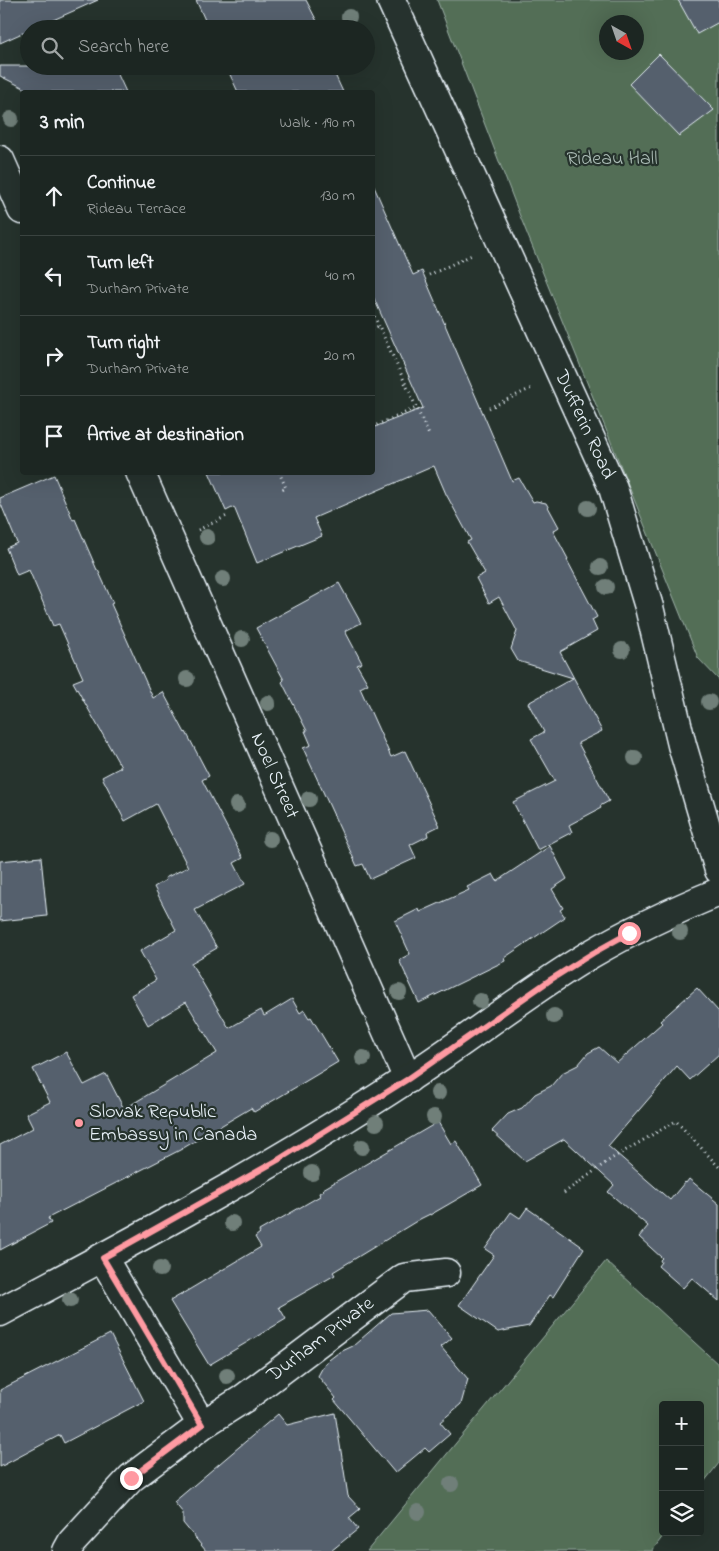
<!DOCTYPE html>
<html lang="en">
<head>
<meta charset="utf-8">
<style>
  :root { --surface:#1c2622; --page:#252e2a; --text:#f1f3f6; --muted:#a0a5a5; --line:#3a4340 }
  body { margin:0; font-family:"Indie Flower",sans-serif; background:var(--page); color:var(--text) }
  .controls { position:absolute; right:15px; bottom:15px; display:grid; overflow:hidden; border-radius:5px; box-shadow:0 5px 20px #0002 }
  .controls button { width:45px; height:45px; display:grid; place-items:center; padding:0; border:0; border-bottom:1px solid var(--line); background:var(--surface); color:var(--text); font:25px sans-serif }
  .compass { position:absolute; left:599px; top:15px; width:45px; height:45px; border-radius:50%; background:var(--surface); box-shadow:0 5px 20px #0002; rotate:140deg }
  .stop { position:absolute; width:15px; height:15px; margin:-11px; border:4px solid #ff9aa2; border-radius:50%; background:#fff }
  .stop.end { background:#ff9aa2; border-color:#fff; box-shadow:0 1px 5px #0008 }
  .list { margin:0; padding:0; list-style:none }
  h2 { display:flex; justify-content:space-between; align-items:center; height:65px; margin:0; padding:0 20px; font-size:21px }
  h2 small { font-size:16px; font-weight:400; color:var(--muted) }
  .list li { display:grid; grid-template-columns:32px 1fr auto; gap:15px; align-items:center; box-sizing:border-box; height:80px; padding:0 20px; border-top:1px solid var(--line) }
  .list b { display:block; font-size:19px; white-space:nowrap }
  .list p { margin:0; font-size:16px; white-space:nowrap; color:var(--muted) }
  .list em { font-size:16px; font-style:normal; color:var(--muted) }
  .icon { flex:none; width:28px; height:28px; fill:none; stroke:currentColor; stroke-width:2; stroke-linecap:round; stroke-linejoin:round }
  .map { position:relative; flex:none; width:719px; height:1551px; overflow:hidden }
  .search { position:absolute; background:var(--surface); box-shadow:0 5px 20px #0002; left:20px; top:20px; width:355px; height:55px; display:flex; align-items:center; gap:12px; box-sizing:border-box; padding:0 18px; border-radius:28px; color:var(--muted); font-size:19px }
  .panel { position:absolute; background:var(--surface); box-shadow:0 5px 20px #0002; left:20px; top:90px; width:355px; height:385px; border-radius:5px }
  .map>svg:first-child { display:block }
  .green { fill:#526e56; stroke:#9db0a7; fill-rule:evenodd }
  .building { fill:#55606d; stroke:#e8f1f8 }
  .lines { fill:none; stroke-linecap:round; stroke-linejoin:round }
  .street-casing { stroke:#e8f1f8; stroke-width:31 }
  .secondary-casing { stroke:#e8f1f8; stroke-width:31 }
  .path { stroke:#e8f1f8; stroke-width:3; stroke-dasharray:1 4; stroke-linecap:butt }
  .street { stroke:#26332d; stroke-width:28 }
  .secondary { stroke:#26332d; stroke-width:28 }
  .tree { fill:#707f79 }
  .route { stroke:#ff9aa2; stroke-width:6 }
  .poi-dot { fill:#ff9aa2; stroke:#26332d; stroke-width:2 }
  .labels { text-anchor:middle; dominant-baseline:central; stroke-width:4.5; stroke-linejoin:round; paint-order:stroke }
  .park-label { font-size:20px; fill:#acbdb7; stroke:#26332d }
  .street-label { font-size:20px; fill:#e8f1f8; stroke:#26332d }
  .poi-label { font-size:20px; fill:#e8f1f8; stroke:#26332d; text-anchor:start }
</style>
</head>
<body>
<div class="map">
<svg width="719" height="1551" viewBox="0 0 719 1551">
  <rect width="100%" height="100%" fill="#26332d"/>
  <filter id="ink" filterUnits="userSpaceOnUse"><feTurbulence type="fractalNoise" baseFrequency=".02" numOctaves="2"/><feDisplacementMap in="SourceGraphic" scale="10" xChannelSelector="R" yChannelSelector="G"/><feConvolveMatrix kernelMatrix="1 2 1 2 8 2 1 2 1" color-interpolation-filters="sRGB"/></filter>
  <g filter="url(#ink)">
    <!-- green -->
    <path class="green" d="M437,0H719V680L698,658L520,216ZM606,22H636V52H606Z
      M606,1261L719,1365V1463L700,1487V1405H663V1532H666L652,1551H367Z"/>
    <!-- building -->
    <path class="building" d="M0,0H98L33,29H29V30L0,43Z
      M196,0H306L321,29H209Z
      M678,0H719V22L697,34Z
      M659,54L714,110L679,136L629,84Z
      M0,66H114L126,92H32L0,76Z
      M226,66H331L343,92H238Z
      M372,182L413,275L422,271L512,481L519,478L533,502L536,501L546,503L559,527L553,531L568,559L567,560L597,617L592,620L597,631L560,652L602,731L578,743L609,801L600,806L601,808L569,825L572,832L538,850L513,802L555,781L531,739L544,732L528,703L573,678L518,661L511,649L517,631L499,597L489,603L476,578L485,573L467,542L471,540L446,494L434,466L314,518L322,536L257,563L234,507L226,511L209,472H372V428L423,408L372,294Z
      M54,475L73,520L75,519L97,570H98L113,603L111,604L153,698L163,692L185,733L186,732L209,776L202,780L243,858L234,863L245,884L195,910L217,948L191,963L229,1028L261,1010L264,1016L292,999L300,1013L304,1010L309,1018L311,1017L338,1062L254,1112L251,1108L180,1150L48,1218L51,1223L0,1250V1145L33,1128L26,1114L50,1102L33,1069L66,1052L84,1085L106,1074L124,1109L217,1053L186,1002L148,1025L131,995L156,980L140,951L176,930L154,887L166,880L165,878L188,867L156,804L125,821L102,777L121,767L73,682L83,678L59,624L53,626L29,570L17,575L6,548L17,543L0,502V498Z
      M339,583L361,623L345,631L362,663L357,665L368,684L360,688L391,757L405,751L438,822H437L439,826L427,832L428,836L410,845L416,858L370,879L363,864L357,866L303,748L311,745L305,731H307L282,682L284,680L256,628Z
      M550,846L567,879L552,889L563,908L560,910L565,917L504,958L505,961L419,1003L399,960L410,954L395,921L419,909L420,912L469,890L467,887L493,874L497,881Z
      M41,857L47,916L0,921V861Z
      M697,988L719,1012V1054L690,1080L677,1066L608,1146L670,1200L685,1182L686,1183L689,1179L719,1204V1301L692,1278L683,1288L658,1266L661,1262L660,1260L662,1258L639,1237L648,1226L608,1192L614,1185L564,1139L525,1161L492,1131L508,1114L522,1108L535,1094L551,1086L562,1073L578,1065L588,1053L599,1047L617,1063L662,1023L660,1021Z
      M438,1122L451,1144L456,1141L482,1185L430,1215V1214L420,1219L333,1272L335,1275L279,1307L286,1319L209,1365L170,1301L261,1247L255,1237L260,1233L259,1231L320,1196L319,1193L324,1190L323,1189Z
      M527,1208L584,1248L553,1297L550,1295L529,1326L498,1332L459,1305L494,1255L485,1249L511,1212L520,1218Z
      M428,1310L452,1338L441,1347L468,1379L461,1404L440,1422L450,1434L429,1452L425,1448L395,1473L334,1400L336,1398L318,1376L325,1363L338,1353L353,1346L391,1313Z
      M110,1334L144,1401L64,1443L60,1435L0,1467V1390Z
      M335,1413L348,1496L360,1509L349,1518L358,1529L331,1551H206L183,1523V1513L174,1502L278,1414L287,1425Z"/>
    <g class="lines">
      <!-- street casing -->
      <g class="street-casing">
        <path id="street" d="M391,0L613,488L649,607L682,745L719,870
          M0,160L22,210
          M140,472L408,1079
          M103,1258L202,1425
          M67,1551L72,1542L131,1478L202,1425L243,1399L404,1278L446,1273"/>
      </g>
      <!-- secondary casing -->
      <g class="secondary-casing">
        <path id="secondary" d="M0,1312C138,1239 276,1165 407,1079C469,1039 527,992 591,954C632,930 675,910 719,892"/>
      </g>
      <!-- path -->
      <path class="path" d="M429,275L474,254
        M372,312L379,326
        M372,329L379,326L429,435
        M489,408L534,387
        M372,427L416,408
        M279,472L286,488L280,491
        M198,530L229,515
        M564,1193L611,1159L676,1121L719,1167"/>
      <!-- street -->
      <use href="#street" class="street"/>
      <!-- secondary -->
      <use href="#secondary" class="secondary"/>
    </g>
    <!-- trees -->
    <g class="tree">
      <circle cx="349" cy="17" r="8"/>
      <circle cx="11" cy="119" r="8"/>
      <circle cx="588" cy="508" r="8"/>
      <circle cx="207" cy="537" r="8"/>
      <circle cx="600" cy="567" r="8"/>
      <circle cx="223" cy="579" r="8"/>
      <circle cx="606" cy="587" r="8"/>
      <circle cx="242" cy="639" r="8"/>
      <circle cx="622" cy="650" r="8"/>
      <circle cx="187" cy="679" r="8"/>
      <circle cx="709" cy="702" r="8"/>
      <circle cx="268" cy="703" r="8"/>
      <circle cx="635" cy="758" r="8"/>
      <circle cx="309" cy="799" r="8"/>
      <circle cx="237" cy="805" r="8"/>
      <circle cx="270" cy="839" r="8"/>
      <circle cx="680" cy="932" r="8"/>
      <circle cx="399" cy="992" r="8"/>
      <circle cx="480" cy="1001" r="8"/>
      <circle cx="554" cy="1016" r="8"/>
      <circle cx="363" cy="1058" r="8"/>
      <circle cx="438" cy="1093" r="8"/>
      <circle cx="434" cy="1117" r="8"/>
      <circle cx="376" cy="1123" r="8"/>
      <circle cx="362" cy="1147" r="8"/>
      <circle cx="312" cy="1173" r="8"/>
      <circle cx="232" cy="1223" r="8"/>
      <circle cx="160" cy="1269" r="8"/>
      <circle cx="70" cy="1300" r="8"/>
      <circle cx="227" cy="1376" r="8"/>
      <circle cx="451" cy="1484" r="8"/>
      <circle cx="418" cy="1512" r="8"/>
    </g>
  </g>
  <g class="lines" filter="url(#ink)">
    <!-- route -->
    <path class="route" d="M131,1478L202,1425L103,1258L278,1160L408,1079L550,980L593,953L629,933"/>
  </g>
  <!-- markers -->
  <circle class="poi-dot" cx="79" cy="1123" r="5"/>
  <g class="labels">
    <!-- park labels -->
    <g class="park-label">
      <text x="612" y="159">Rideau Hall</text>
    </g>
    <!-- street labels -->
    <g class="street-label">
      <text transform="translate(584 425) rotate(65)">Dufferin Road</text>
      <text transform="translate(274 776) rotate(66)">Noel Street</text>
      <text transform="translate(321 1340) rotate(-37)">Durham Private</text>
    </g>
    <!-- poi labels -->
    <g class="poi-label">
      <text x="89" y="1112">Slovak Republic<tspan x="89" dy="23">Embassy in Canada</tspan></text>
    </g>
  </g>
</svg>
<div class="controls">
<button>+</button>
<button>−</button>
<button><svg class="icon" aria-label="layers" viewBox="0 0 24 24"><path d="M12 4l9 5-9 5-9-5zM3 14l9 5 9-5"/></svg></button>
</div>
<svg class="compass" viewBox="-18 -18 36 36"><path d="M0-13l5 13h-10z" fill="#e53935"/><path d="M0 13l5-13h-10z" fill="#a0a5a5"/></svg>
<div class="stop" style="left:629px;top:933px"></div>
<div class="stop end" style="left:131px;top:1478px"></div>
<div class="search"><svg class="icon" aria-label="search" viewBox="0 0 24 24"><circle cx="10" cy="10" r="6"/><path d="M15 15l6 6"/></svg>Search here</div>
<section class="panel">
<h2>3 min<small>Walk · 190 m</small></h2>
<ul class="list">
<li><svg class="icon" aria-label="ahead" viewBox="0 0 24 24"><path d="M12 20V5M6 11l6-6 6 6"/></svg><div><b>Continue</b><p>Rideau Terrace</p></div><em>130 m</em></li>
<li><svg class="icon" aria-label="left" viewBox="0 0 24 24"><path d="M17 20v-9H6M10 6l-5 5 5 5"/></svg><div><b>Turn left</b><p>Durham Private</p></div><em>40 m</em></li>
<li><svg class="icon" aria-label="right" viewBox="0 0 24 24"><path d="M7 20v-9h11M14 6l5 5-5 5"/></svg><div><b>Turn right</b><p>Durham Private</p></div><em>20 m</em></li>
<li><svg class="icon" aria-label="arrive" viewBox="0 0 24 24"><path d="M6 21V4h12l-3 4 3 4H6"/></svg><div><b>Arrive at destination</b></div></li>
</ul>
</section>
</div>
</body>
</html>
